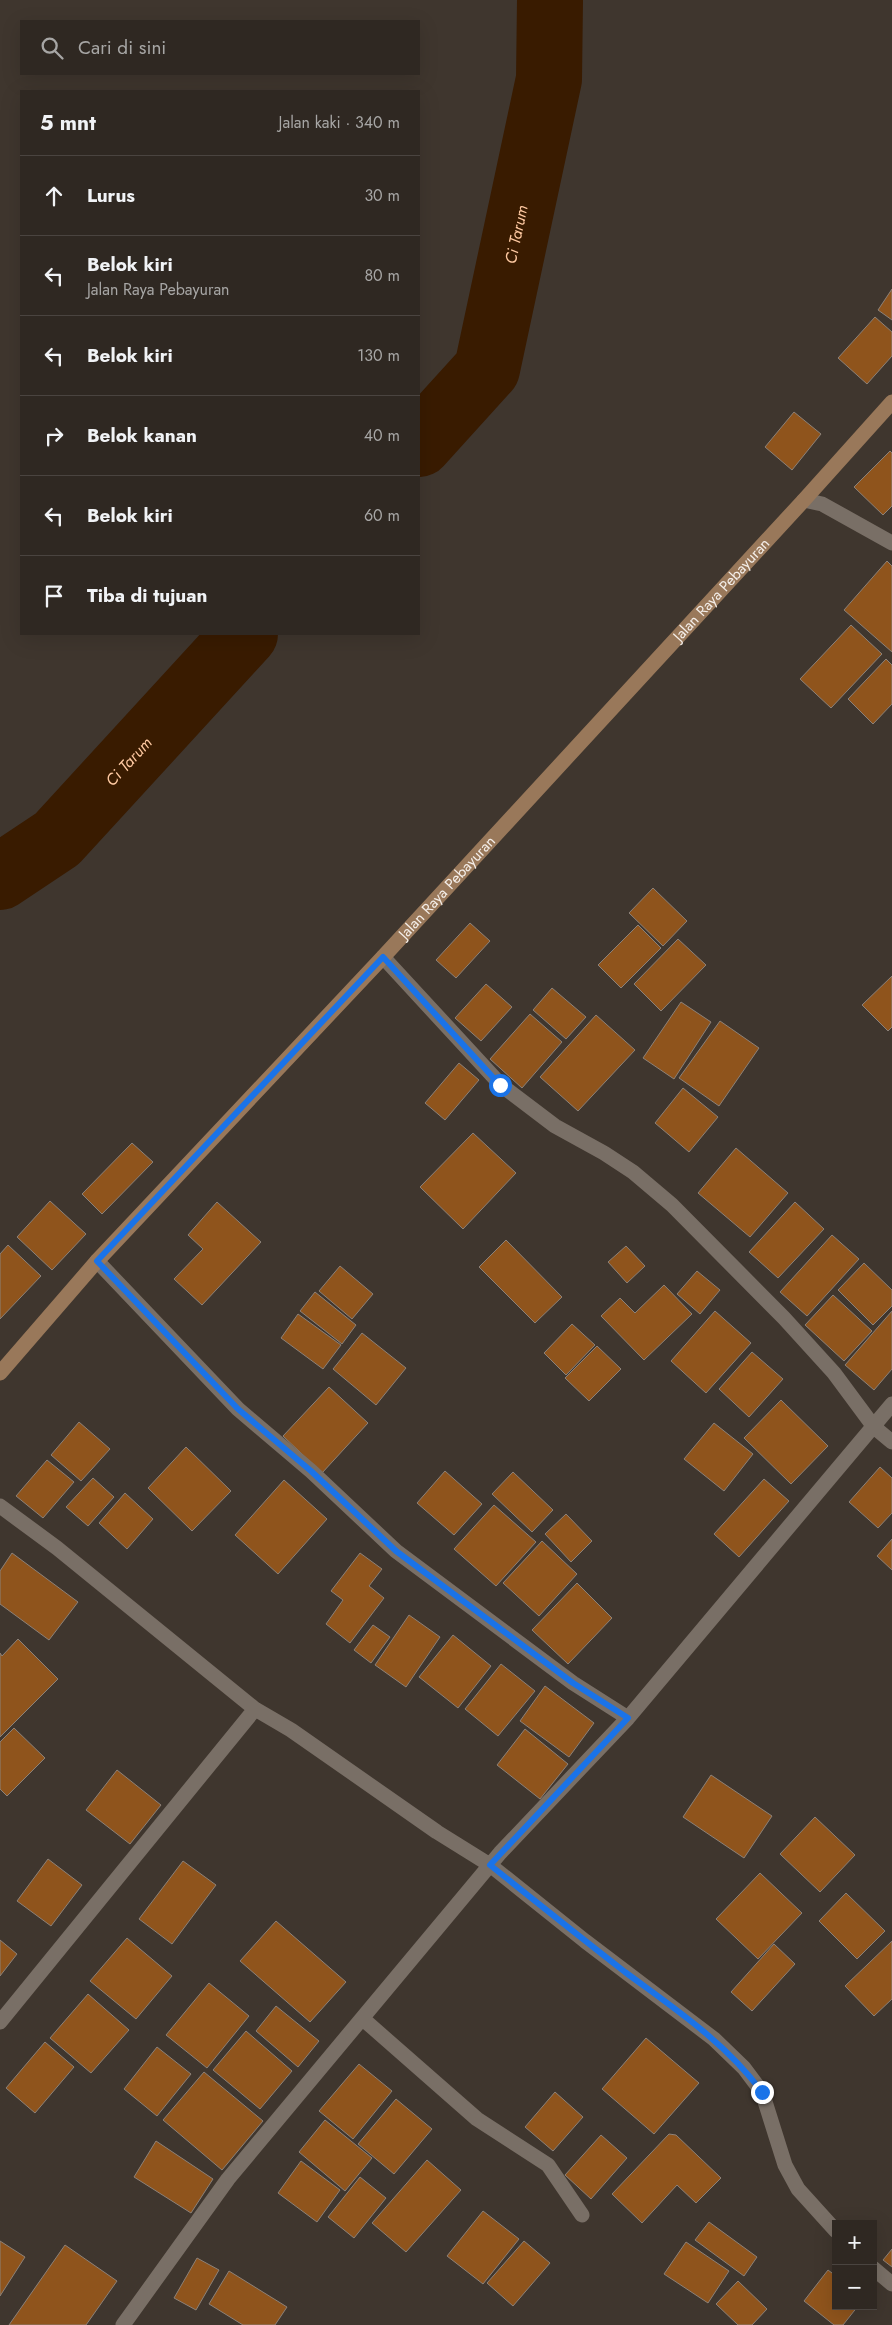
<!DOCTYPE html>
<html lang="id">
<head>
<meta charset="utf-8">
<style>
  :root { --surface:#2f2822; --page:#3b342f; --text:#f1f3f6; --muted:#a7a6a5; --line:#4a4440 }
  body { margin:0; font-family:Jost,sans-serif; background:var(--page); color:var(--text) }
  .controls { position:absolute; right:15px; bottom:15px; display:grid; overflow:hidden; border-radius:0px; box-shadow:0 5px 20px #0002 }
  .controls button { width:45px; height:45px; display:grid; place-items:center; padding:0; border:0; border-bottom:1px solid var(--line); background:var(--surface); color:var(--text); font:25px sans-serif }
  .stop { position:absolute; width:15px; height:15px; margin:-11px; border:4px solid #1a73e8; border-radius:50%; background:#fff }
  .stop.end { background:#1a73e8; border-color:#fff; box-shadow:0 1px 5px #0008 }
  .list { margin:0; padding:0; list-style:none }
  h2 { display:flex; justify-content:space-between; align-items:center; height:65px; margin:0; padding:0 20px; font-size:21px }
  h2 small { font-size:16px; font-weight:400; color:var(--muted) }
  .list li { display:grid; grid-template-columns:32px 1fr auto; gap:15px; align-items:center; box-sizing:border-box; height:80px; padding:0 20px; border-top:1px solid var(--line) }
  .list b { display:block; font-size:19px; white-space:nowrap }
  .list p { margin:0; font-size:16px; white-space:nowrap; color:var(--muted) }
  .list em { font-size:16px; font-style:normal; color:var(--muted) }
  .icon { flex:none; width:28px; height:28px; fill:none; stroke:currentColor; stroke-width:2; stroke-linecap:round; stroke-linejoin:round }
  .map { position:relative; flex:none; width:892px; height:2325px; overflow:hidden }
  .search { position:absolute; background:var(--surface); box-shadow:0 5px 20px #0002; left:20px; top:20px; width:400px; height:55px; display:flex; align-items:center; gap:12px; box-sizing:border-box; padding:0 18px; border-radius:0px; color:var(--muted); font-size:19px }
  .panel { position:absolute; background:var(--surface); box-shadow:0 5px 20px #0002; left:20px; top:90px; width:400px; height:545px; border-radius:0px }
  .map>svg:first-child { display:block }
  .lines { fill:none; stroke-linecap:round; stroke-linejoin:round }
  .river { stroke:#391b00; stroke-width:66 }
  .building { fill:#8f541c; stroke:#8c8178 }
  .street { stroke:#796f66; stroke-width:15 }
  .secondary { stroke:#99785a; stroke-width:15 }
  .route { stroke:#1a73e8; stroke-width:6 }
  .labels { text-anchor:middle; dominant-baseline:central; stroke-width:4.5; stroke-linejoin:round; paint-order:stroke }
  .street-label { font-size:15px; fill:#f4eee9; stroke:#221e1b }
  .water-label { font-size:16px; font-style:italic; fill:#fec9a1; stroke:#221e1b }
</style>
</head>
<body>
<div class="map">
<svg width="892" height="2325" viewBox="0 0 892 2325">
  <rect width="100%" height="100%" fill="#3f362e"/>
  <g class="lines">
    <!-- river -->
    <g class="river">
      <path id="s1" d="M419,444L487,369L549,79L550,0"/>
      <path id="s2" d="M0,877L57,839L245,634"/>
    </g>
  </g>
  <!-- building -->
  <path class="building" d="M892,289V320L878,310Z
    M875,317L892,332V356L867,384L838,358Z
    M794,412L821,434L792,470L765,447Z
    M890,451L892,453V506L883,515L854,487Z
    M887,561L892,566V652L844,610Z
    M851,625L882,654L831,708L800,679Z
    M886,659L892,665V704L873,724L848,699Z
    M653,888L687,921L663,946L629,913Z
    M470,923L490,941L456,978L436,960Z
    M638,925L661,948L621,988L598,965Z
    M678,939L706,965L661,1011L634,984Z
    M892,976V1027L888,1031L862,1005Z
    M486,984L512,1007L481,1041L455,1018Z
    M552,988L586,1017L566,1039L533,1010Z
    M681,1002L711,1022L674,1079L643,1058Z
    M530,1014L562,1042L522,1088L490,1059Z
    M596,1015L635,1050L578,1111L540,1077Z
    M720,1021L759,1048L719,1106L679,1078Z
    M459,1063L479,1080L445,1120L425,1103Z
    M683,1088L718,1117L689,1152L655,1123Z
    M473,1133L516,1173L463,1229L420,1187Z
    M132,1143L153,1162L102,1214L82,1194Z
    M736,1148L788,1193L750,1237L698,1193Z
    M50,1201L86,1234L52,1270L17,1237Z
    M217,1202L261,1242L202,1305L174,1279L203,1249L188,1235Z
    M795,1202L824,1229L778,1278L749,1252Z
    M832,1235L859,1259L807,1316L780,1292Z
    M506,1240L562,1297L535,1323L479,1267Z
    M8,1245L41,1276L0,1319V1254Z
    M626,1246L645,1266L627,1283L608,1262Z
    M864,1263L892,1290V1306L873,1325L838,1290Z
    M340,1266L373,1294L352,1319L319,1291Z
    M697,1271L720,1290L700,1314L677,1294Z
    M664,1285L692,1314L644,1360L601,1316L620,1298L635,1313Z
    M315,1292L356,1325L342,1344L300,1311Z
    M833,1295L872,1331L844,1361L805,1325Z
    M715,1311L751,1343L706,1393L671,1361Z
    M892,1311V1369L874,1390L845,1365Z
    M298,1314L341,1345L323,1369L281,1338Z
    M572,1324L595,1345L566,1375L544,1353Z
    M362,1333L406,1368L376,1405L333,1369Z
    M597,1346L621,1369L589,1401L565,1378Z
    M752,1352L783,1379L749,1417L719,1389Z
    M329,1387L368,1423L322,1473L283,1436Z
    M781,1400L828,1446L791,1484L744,1438Z
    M79,1422L110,1449L81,1481L51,1455Z
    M714,1423L753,1454L724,1491L684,1459Z
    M186,1447L231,1491L192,1531L148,1488Z
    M47,1460L74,1482L43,1518L16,1496Z
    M880,1467L892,1478V1513L878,1528L849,1502Z
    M445,1471L482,1504L454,1535L417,1503Z
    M513,1472L553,1510L532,1532L492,1494Z
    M93,1478L114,1497L88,1526L66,1507Z
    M764,1479L789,1501L739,1557L714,1534Z
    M284,1480L327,1519L278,1574L235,1535Z
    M125,1493L153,1519L127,1549L99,1523Z
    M494,1505L536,1542L496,1586L454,1549Z
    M566,1514L592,1541L571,1562L545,1534Z
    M892,1539V1570L877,1556Z
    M542,1541L577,1574L539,1616L503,1583Z
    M12,1553L78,1602L49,1640L0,1604V1571Z
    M360,1553L382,1569L369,1586L384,1598L350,1643L326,1624L343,1600L331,1591Z
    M577,1583L612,1618L568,1664L532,1630Z
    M409,1615L440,1637L406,1687L375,1665Z
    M373,1625L390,1637L371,1663L354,1650Z
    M453,1635L491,1666L458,1708L419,1677Z
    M18,1639L58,1679L0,1737V1653L2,1656Z
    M501,1664L535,1691L498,1736L465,1709Z
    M545,1686L594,1723L569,1757L520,1721Z
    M14,1728L45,1758L7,1796L0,1789V1742Z
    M525,1729L568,1764L540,1799L497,1765Z
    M117,1770L161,1805L130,1844L86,1810Z
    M711,1775L772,1816L744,1858L683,1817Z
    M815,1817L855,1855L820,1892L780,1854Z
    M48,1859L82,1885L51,1926L17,1901Z
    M183,1861L216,1885L172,1944L139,1919Z
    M760,1873L802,1913L758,1959L716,1919Z
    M846,1893L885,1931L857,1959L819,1921Z
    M276,1921L346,1982L310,2022L240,1961Z
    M127,1938L172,1976L136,2019L90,1981Z
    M0,1940L17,1954L0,1976Z
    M892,1941V1999L874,2016L845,1986Z
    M774,1944L795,1964L752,2011L731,1992Z
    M209,1983L249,2016L207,2068L166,2035Z
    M88,1994L129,2030L91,2073L50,2038Z
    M276,2006L319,2041L298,2067L256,2031Z
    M246,2031L292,2071L260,2109L213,2070Z
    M646,2038L699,2083L654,2134L602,2089Z
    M45,2042L74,2067L35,2113L6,2088Z
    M157,2047L191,2074L157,2116L124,2089Z
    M359,2064L392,2091L353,2139L319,2111Z
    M204,2072L263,2121L222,2170L163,2120Z
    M555,2092L583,2117L553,2151L525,2127Z
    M396,2099L432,2129L394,2174L358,2144Z
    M325,2120L372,2158L345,2191L299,2152Z
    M669,2134L676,2135L721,2178L696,2203L677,2185L642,2223L612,2194Z
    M601,2135L627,2158L591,2199L565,2175Z
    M156,2141L213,2179L191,2213L134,2177Z
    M427,2160L461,2190L406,2252L372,2223Z
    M301,2161L340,2190L317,2222L278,2193Z
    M360,2177L386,2198L354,2238L328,2217Z
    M483,2211L519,2239L483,2284L447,2256Z
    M709,2222L757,2257L744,2276L695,2240Z
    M0,2241L25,2257L0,2296Z
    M524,2241L550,2263L513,2306L487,2283Z
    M686,2242L729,2271L708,2303L664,2274Z
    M65,2245L117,2281L86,2325H9Z
    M892,2249V2267L883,2260Z
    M197,2258L219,2270L196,2310L174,2298Z
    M828,2270L836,2276V2306H858L843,2325H834L804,2301Z
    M229,2271L287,2307L275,2325H243L209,2304Z
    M738,2281L767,2309L752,2325H738L716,2304Z"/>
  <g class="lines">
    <!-- street -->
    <path class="street" d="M804,500L822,504L892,543
      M383,957L501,1085L555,1126L604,1153L633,1172L672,1205L784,1318L834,1373L874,1427L892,1442
      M97,1261L238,1409L311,1471L396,1551L573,1683L628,1718
      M0,1506L57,1548L255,1709L291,1730L437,1832L490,1865L585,1941L714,2039L744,2068L762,2092L785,2165L798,2189L836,2231
      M363,2019L477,2119L548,2165L582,2215
      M0,2022L255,1709
      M873,2268L892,2284
      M123,2325L228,2179L500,1853L628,1718L892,1404"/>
    <!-- secondary -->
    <path class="secondary" id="s3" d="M0,1373L97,1261L383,957L804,500L892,402"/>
  </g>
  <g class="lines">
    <!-- route -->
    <path class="route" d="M500,1085L383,957L97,1261L238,1409L311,1471L396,1551L573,1683L628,1718L490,1865C535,1901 580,1937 625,1972C675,2009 725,2042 762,2092"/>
  </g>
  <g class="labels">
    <!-- street labels -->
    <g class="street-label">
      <text stroke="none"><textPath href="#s3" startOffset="1065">Jalan Raya Pebayuran</textPath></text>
      <text stroke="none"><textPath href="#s3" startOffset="660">Jalan Raya Pebayuran</textPath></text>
    </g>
    <!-- water labels -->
    <g class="water-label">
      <text stroke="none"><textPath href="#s1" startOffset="239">Ci Tarum</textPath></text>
      <text stroke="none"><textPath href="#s2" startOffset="174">Ci Tarum</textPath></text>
    </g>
  </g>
</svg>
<div class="controls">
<button>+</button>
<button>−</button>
</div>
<div class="stop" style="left:500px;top:1085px"></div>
<div class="stop end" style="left:762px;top:2092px"></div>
<div class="search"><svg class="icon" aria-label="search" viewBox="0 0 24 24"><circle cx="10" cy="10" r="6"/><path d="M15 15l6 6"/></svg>Cari di sini</div>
<section class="panel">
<h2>5 mnt<small>Jalan kaki · 340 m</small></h2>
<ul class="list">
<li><svg class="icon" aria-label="ahead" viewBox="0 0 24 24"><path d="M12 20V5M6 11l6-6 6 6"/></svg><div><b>Lurus</b></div><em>30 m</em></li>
<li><svg class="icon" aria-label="left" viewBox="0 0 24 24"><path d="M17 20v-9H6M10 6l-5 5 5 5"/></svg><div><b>Belok kiri</b><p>Jalan Raya Pebayuran</p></div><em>80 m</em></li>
<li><svg class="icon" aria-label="left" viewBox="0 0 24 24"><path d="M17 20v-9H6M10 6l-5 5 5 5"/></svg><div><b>Belok kiri</b></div><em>130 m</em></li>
<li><svg class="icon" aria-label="right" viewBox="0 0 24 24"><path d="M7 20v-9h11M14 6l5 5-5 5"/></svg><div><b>Belok kanan</b></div><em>40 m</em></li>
<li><svg class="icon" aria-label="left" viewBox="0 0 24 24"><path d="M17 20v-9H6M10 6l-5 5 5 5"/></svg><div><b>Belok kiri</b></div><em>60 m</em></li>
<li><svg class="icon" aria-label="arrive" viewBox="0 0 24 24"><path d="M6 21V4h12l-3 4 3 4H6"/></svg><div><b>Tiba di tujuan</b></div></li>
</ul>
</section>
</div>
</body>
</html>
